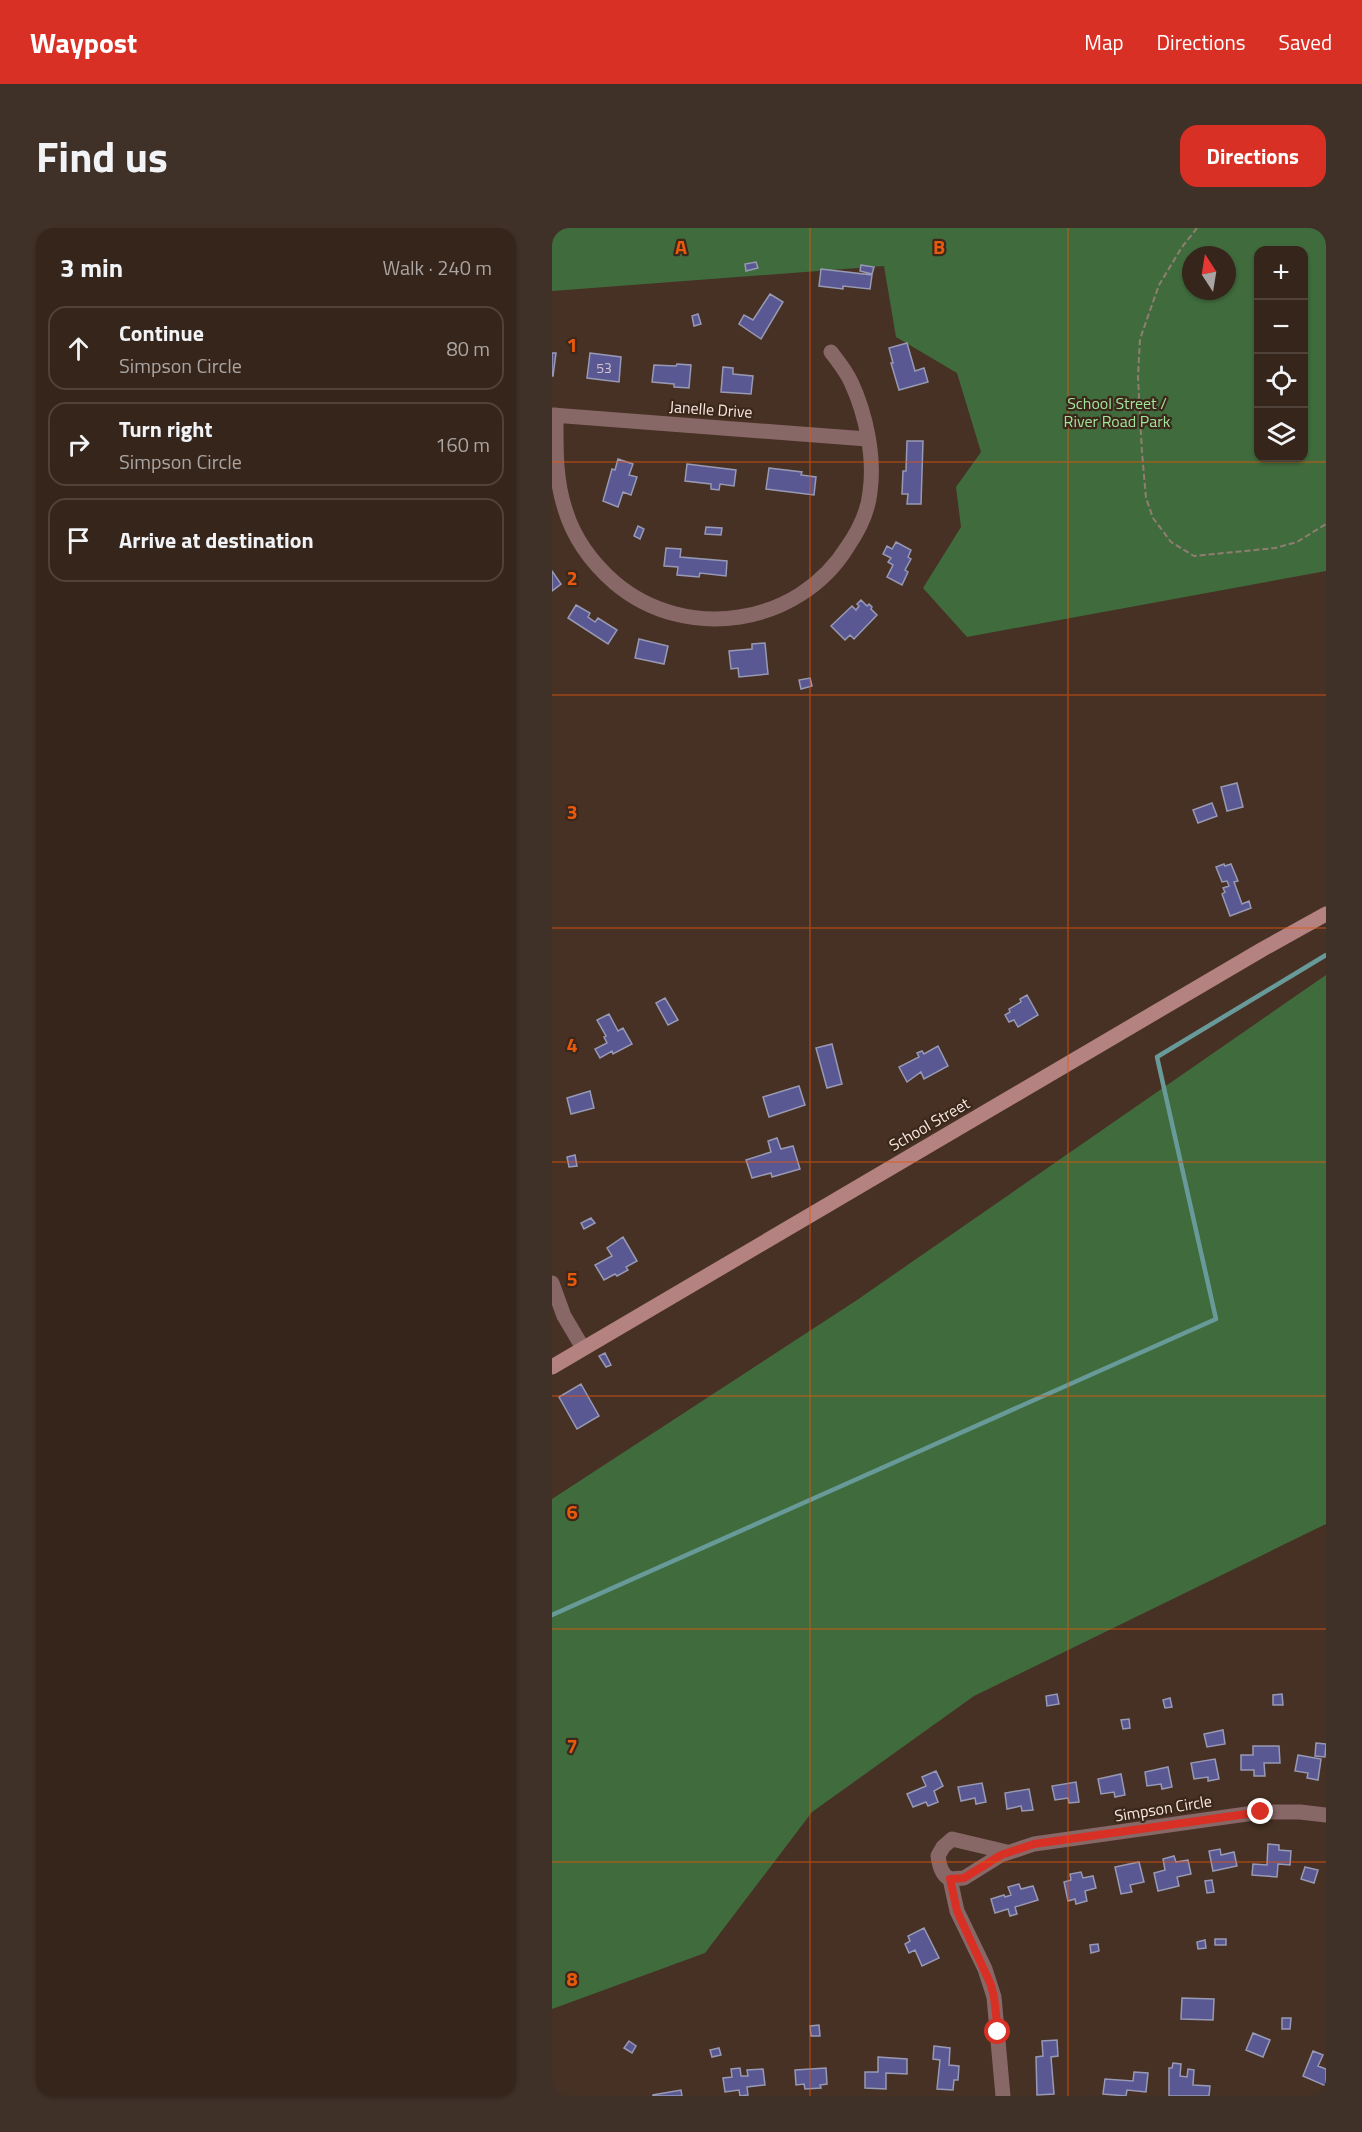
<!DOCTYPE html>
<html lang="en">
<head>
<meta charset="utf-8">
<style>
  :root { --surface:#35251b; --page:#403128; --text:#f1f3f6; --muted:#aaa5a3; --line:#4f423a; --accent:#d93025 }
  body { margin:0; font-family:"Titillium Web",sans-serif; background:var(--page); color:var(--text) }
  .controls { position:absolute; right:18px; top:18px; display:grid; overflow:hidden; border-radius:12px; box-shadow:0 2px 4px #0004 }
  .controls button { width:54px; height:54px; display:grid; place-items:center; padding:0; border:0; border-bottom:2px solid var(--line); background:var(--surface); color:var(--text); font:30px sans-serif }
  .compass { position:absolute; left:630px; top:18px; width:54px; height:54px; border-radius:50%; background:var(--surface); box-shadow:0 2px 4px #0004; rotate:348deg }
  .stop { position:absolute; width:18px; height:18px; margin:-14px; border:4px solid #d93025; border-radius:50%; background:#fff }
  .stop.end { background:#d93025; border-color:#fff; box-shadow:0 2px 6px #0008 }
  .list { margin:0; padding:0; list-style:none }
  h2 { display:flex; justify-content:space-between; align-items:center; height:78px; margin:0; padding:0 24px; font-size:26px }
  h2 small { font-size:20px; font-weight:400; color:var(--muted) }
  .list li { display:grid; grid-template-columns:39px 1fr auto; gap:18px; align-items:center; box-sizing:border-box; height:84px; margin:0 12px 12px; padding:0 12px; border:2px solid var(--line); border-radius:18px }
  .list b { display:block; font-size:22px; white-space:nowrap }
  .list p { margin:0; font-size:20px; white-space:nowrap; color:var(--muted) }
  .list em { font-size:20px; font-style:normal; color:var(--muted) }
  .icon { flex:none; width:33px; height:33px; fill:none; stroke:currentColor; stroke-width:2; stroke-linecap:round; stroke-linejoin:round }
  .map { position:relative; flex:none; width:774px; height:1868px; overflow:hidden; border-radius:18px }
  header { display:flex; align-items:center; gap:36px; box-sizing:border-box; height:84px; padding:0 30px; background:var(--accent); color:#fff }
  header strong { font-size:28px }
  nav { display:flex; gap:33px; margin-inline-start:auto; font-size:21px }
  .intro { display:flex; align-items:center; justify-content:space-between; box-sizing:border-box; height:144px; padding:0 36px }
  h1 { margin:0; font-size:42px }
  .button { padding:15px 27px; border-radius:18px; background:var(--accent); color:#fff; font-size:21px; font-weight:700 }
  main { display:flex; gap:36px; padding:0 36px }
  aside { flex:1; background:var(--surface); border-radius:18px; box-shadow:0 2px 4px #0004 }
  .map>svg:first-child { display:block }
  .green { fill:#406c3d; fill-rule:evenodd }
  .lines { fill:none; stroke-linecap:round; stroke-linejoin:round }
  .stream { stroke:#689a99; stroke-width:4.5 }
  .building { fill:#595893; stroke:#9899b4; stroke-width:1.5 }
  .path { stroke:#907d72; stroke-width:2; stroke-dasharray:6 3; stroke-linecap:butt }
  .street { stroke:#886767; stroke-width:15 }
  .secondary { stroke:#b58282; stroke-width:15 }
  .route { stroke:#d93025; stroke-width:8 }
  .grid { fill:none; stroke:#e8590c; stroke-width:1.5; stroke-opacity:0.55 }
  .labels { text-anchor:middle; dominant-baseline:central; stroke-width:4.5; stroke-linejoin:round; paint-order:stroke }
  .number-label { font-size:14px; fill:#d0c4ce }
  .park-label { font-size:16px; fill:#9fe59a; stroke:#3c271b }
  .street-label { font-size:16px; fill:#f7e8e1; stroke:#3c271b }
  .grid-label { font-size:20px; text-anchor:middle; font-weight:bold; fill:#e8590c; stroke:#3c271b; stroke-width:4.5; stroke-linejoin:round; paint-order:stroke }
</style>
</head>
<body>
<header>
<strong>Waypost</strong>
<nav><a>Map</a><a>Directions</a><a>Saved</a></nav>
</header>
<div class="intro"><h1>Find us</h1><a class="button">Directions</a></div>
<main>
<aside>
<h2>3 min<small>Walk · 240 m</small></h2>
<ul class="list">
<li><svg class="icon" aria-label="ahead" viewBox="0 0 24 24"><path d="M12 20V5M6 11l6-6 6 6"/></svg><div><b>Continue</b><p>Simpson Circle</p></div><em>80 m</em></li>
<li><svg class="icon" aria-label="right" viewBox="0 0 24 24"><path d="M7 20v-9h11M14 6l5 5-5 5"/></svg><div><b>Turn right</b><p>Simpson Circle</p></div><em>160 m</em></li>
<li><svg class="icon" aria-label="arrive" viewBox="0 0 24 24"><path d="M6 21V4h12l-3 4 3 4H6"/></svg><div><b>Arrive at destination</b></div></li>
</ul>
</aside>
<div class="map">
<svg width="774" height="1868" viewBox="0 0 774 1868">
  <rect width="100%" height="100%" fill="#473124"/>
  <!-- green -->
  <path class="green" d="M0,0H774V343L415,409L371,360L409,299L404,259L429,224L405,145L344,109L332,38L0,63ZM706,22H752V230H706ZM639,27H675V63H639Z
    M774,747V1296L422,1468L260,1584L153,1725L0,1781V1271L305,1072Z"/>
  <g class="lines">
    <!-- stream -->
    <path class="stream" d="M0,1387L664,1091L605,829L774,727"/>
  </g>
  <!-- building -->
  <path class="building" d="M204,34L206,40L194,43L193,36Z
    M309,37L322,39L320,46L308,43Z
    M269,41L320,47L318,61L291,58V61L267,58Z
    M218,66L231,74L209,111L187,96L192,87L201,92Z
    M146,86L149,96L142,98L140,88Z
    M355,115L363,143L372,140L376,154L347,162L339,135H341L337,120Z
    M0,125H4L1,148H0Z
    M38,125L69,129L67,154L35,150Z
    M125,136L139,137L137,160L122,159V156L100,154L102,137L124,138Z
    M171,139L181,140V146L201,148L199,166L169,164Z
    M355,213H371L369,276H355L356,266H350L351,243H354Z
    M66,231L81,236L77,247L85,249L79,267L71,264L66,279L51,273L60,241L63,242Z
    M135,236L184,242L182,258L168,256L167,262L159,261V256L133,253Z
    M217,240L250,244L249,247L264,249L262,267L214,261Z
    M86,298L92,301L88,311L82,308Z
    M154,299L170,300L169,307L153,306Z
    M344,314L359,322L356,329L359,331L353,342L356,344L350,357L335,349L341,337L336,334L339,330L331,326L335,318L340,321Z
    M114,320L129,321L128,329L175,333L174,348L148,345L147,349L125,347L126,339L112,338Z
    M0,343L9,356L0,363Z
    M309,372L315,378L317,376L320,379L319,381L325,387L302,411L298,407L293,412L279,398L300,378L304,382L307,378L305,376Z
    M24,377L38,385L36,389L43,394L46,390L65,402L56,416L16,390Z
    M87,411L116,418L112,436L83,430Z
    M213,415L216,446L187,449L186,440L179,441L177,423L200,421V416Z
    M258,450L260,458L249,461L247,452Z
    M685,555L691,579L675,583L669,559Z
    M660,575L665,588L646,595L641,582Z
    M672,636L673,638L679,636L686,653L682,654L690,676L697,673L699,680L678,688L670,666L673,664L671,660L677,658L675,653L670,654L664,639Z
    M475,767L486,787L466,799L462,792L457,794L453,787L458,784L457,781L469,774L468,771Z
    M113,770L126,792L116,797L104,775Z
    M57,786L66,803L71,800L80,816L61,826L60,823L48,830L43,821L55,815L52,809L54,808L45,792Z
    M280,816L290,856L275,860L264,820Z
    M386,818L396,838L372,851L369,844L355,854L347,839L367,829L365,825L370,823L372,826Z
    M247,858L253,877L217,889L211,869Z
    M38,863L42,880L19,886L15,870Z
    M225,910L229,921L241,918L248,941L220,949L219,945L200,950L194,932L219,924L216,913Z
    M23,927L25,938L17,939L15,929Z
    M39,990L43,995L32,1001L29,995Z
    M71,1009L85,1033L74,1039L76,1042L65,1048L63,1046L52,1052L43,1037L60,1028L55,1020Z
    M53,1125L59,1137L54,1139L47,1128Z
    M29,1156L47,1188L25,1201L7,1169Z
    M505,1466L507,1476L495,1478L494,1468Z
    M730,1466L731,1477H721V1467Z
    M618,1470L620,1479L613,1480L611,1472Z
    M577,1491L578,1500L571,1501L569,1492Z
    M671,1502L673,1516L655,1519L652,1506Z
    M764,1515L774,1516L773,1529L763,1528Z
    M701,1518H727L728,1535H712L713,1548H702V1542H689V1527H701Z
    M746,1527L769,1531L766,1552L755,1550L756,1545L743,1543Z
    M663,1531L667,1551L656,1553V1549L642,1551L639,1535Z
    M616,1539L620,1559L610,1561L609,1556L595,1558L593,1544Z
    M384,1543L391,1558L382,1563L386,1574L376,1578L374,1574L361,1579L355,1566L374,1558L370,1549Z
    M569,1546L573,1567L563,1569L562,1564L549,1566L546,1551Z
    M524,1554L527,1574L517,1575L516,1570L503,1572L500,1558Z
    M430,1555L434,1574L424,1576L423,1570L409,1573L406,1559Z
    M477,1561L481,1582L470,1583L469,1578L455,1581L453,1565Z
    M716,1616L727,1617V1622L739,1623L738,1637L726,1636L725,1649L700,1647L701,1636L715,1637Z
    M668,1621L669,1627L682,1624L685,1638L661,1643L657,1623Z
    M622,1628L624,1634L636,1632L639,1646L625,1649L627,1658L606,1663L602,1645L613,1642L611,1631Z
    M587,1634L592,1654L578,1657L580,1664L569,1666L563,1639Z
    M753,1639L766,1642L762,1655L749,1651Z
    M529,1644L531,1650L541,1648L544,1660L533,1663L535,1673L524,1676L523,1671L516,1673L512,1654L519,1652L518,1646Z
    M660,1652L662,1664L655,1665L653,1653Z
    M467,1656L469,1661L481,1658L486,1672L463,1679L465,1686L458,1688L456,1681L443,1685L439,1671L452,1667L453,1669L459,1667L456,1659Z
    M372,1700L387,1730L370,1738L363,1722L357,1725L353,1716L358,1713L356,1708Z
    M663,1711H674V1717H663Z
    M653,1712L654,1720L646,1721L645,1714Z
    M546,1716L547,1723L539,1725L538,1717Z
    M630,1770L662,1771L661,1792L629,1791Z
    M730,1790H739L738,1801H730Z
    M267,1797L268,1808H259L258,1798Z
    M701,1805L718,1812L711,1829L694,1822Z
    M505,1812L506,1828L499,1829L502,1866L485,1867L484,1829L491,1828L490,1813Z
    M77,1813L84,1818L80,1825L72,1820Z
    M382,1818L398,1820L397,1837L407,1838L406,1852H402L401,1862L385,1861L388,1832L381,1831Z
    M167,1820L169,1827L160,1829L158,1822Z
    M761,1823L771,1827L766,1838L774,1841V1858L751,1848Z
    M326,1829L355,1831V1846L334,1845V1861L313,1860V1844H326Z
    M621,1835L629,1836L628,1848L635,1849L636,1841L642,1842L641,1857L658,1858L657,1868H617V1840H620Z
    M188,1840L189,1848H196L195,1842L211,1841L213,1857L195,1859L196,1867L188,1868L187,1862L173,1864L171,1850L180,1849L179,1841Z
    M274,1840L275,1856L268,1857L269,1860L253,1861L252,1856L244,1857L243,1842Z
    M582,1844L596,1845L594,1864L575,1862L574,1868L551,1866L553,1851L581,1853Z
    M129,1862L130,1868H101V1867Z"/>
  <g class="lines">
    <!-- path -->
    <path class="path" d="M645,0L630,19L607,57L588,111L586,149L590,225L594,270L601,290L619,314L642,328L723,320L745,314L774,296"/>
    <!-- street -->
    <path class="street" d="M0,187L315,211
      M4,187C4,219 3,251 13,281C22,311 40,335 63,355C134,415 247,398 296,318C307,302 316,284 318,264C323,229 314,186 299,154C294,143 286,133 279,124
      M0,1055L12,1088L31,1120
      M398,1651C389,1647 387,1636 386,1628L391,1619L400,1611L455,1624
      M451,1868L442,1769L433,1741L405,1683L398,1651L412,1650L449,1627L482,1616L709,1584H748L774,1587"/>
    <!-- secondary -->
    <path class="secondary" d="M0,1139L711,721L774,686"/>
  </g>
  <g class="lines">
    <!-- route -->
    <path class="route" d="M446,1804L442,1769L439,1757L405,1683L398,1651L412,1650L449,1627L482,1616L709,1584"/>
  </g>
  <!-- grid -->
  <path class="grid" d="M258,0V1868M516,0V1868M0,234H774M0,467H774M0,700H774M0,934H774M0,1168H774M0,1401H774M0,1634H774"/>
  <g class="labels">
    <!-- number labels -->
    <g class="number-label">
      <text x="52" y="139">53</text>
    </g>
    <!-- park labels -->
    <g class="park-label">
      <text x="565" y="175">School Street /<tspan x="565" dy="18">River Road Park</tspan></text>
    </g>
    <!-- street labels -->
    <g class="street-label">
      <text transform="translate(159 181) rotate(4)">Janelle Drive</text>
      <text transform="translate(377 896) rotate(-30)">School Street</text>
      <text transform="translate(611 1580) rotate(-9)">Simpson Circle</text>
    </g>
  </g>
  <g class="grid-label">
    <text x="129" y="26">A</text>
    <text x="387" y="26">B</text>
    <text x="20" y="124">1</text>
    <text x="20" y="357">2</text>
    <text x="20" y="591">3</text>
    <text x="20" y="824">4</text>
    <text x="20" y="1058">5</text>
    <text x="20" y="1291">6</text>
    <text x="20" y="1525">7</text>
    <text x="20" y="1758">8</text>
  </g>
</svg>
<div class="controls">
<button>+</button>
<button>−</button>
<button><svg class="icon" aria-label="locate" viewBox="0 0 24 24"><circle cx="12" cy="12" r="6"/><path d="M12 2v4M12 18v4M2 12h4M18 12h4"/></svg></button>
<button><svg class="icon" aria-label="layers" viewBox="0 0 24 24"><path d="M12 4l9 5-9 5-9-5zM3 14l9 5 9-5"/></svg></button>
</div>
<svg class="compass" viewBox="-18 -18 36 36"><path d="M0-13l5 13h-10z" fill="#e53935"/><path d="M0 13l5-13h-10z" fill="#aaa5a3"/></svg>
<div class="stop" style="left:446px;top:1804px"></div>
<div class="stop end" style="left:709px;top:1584px"></div>
</div>
</main>
</body>
</html>
